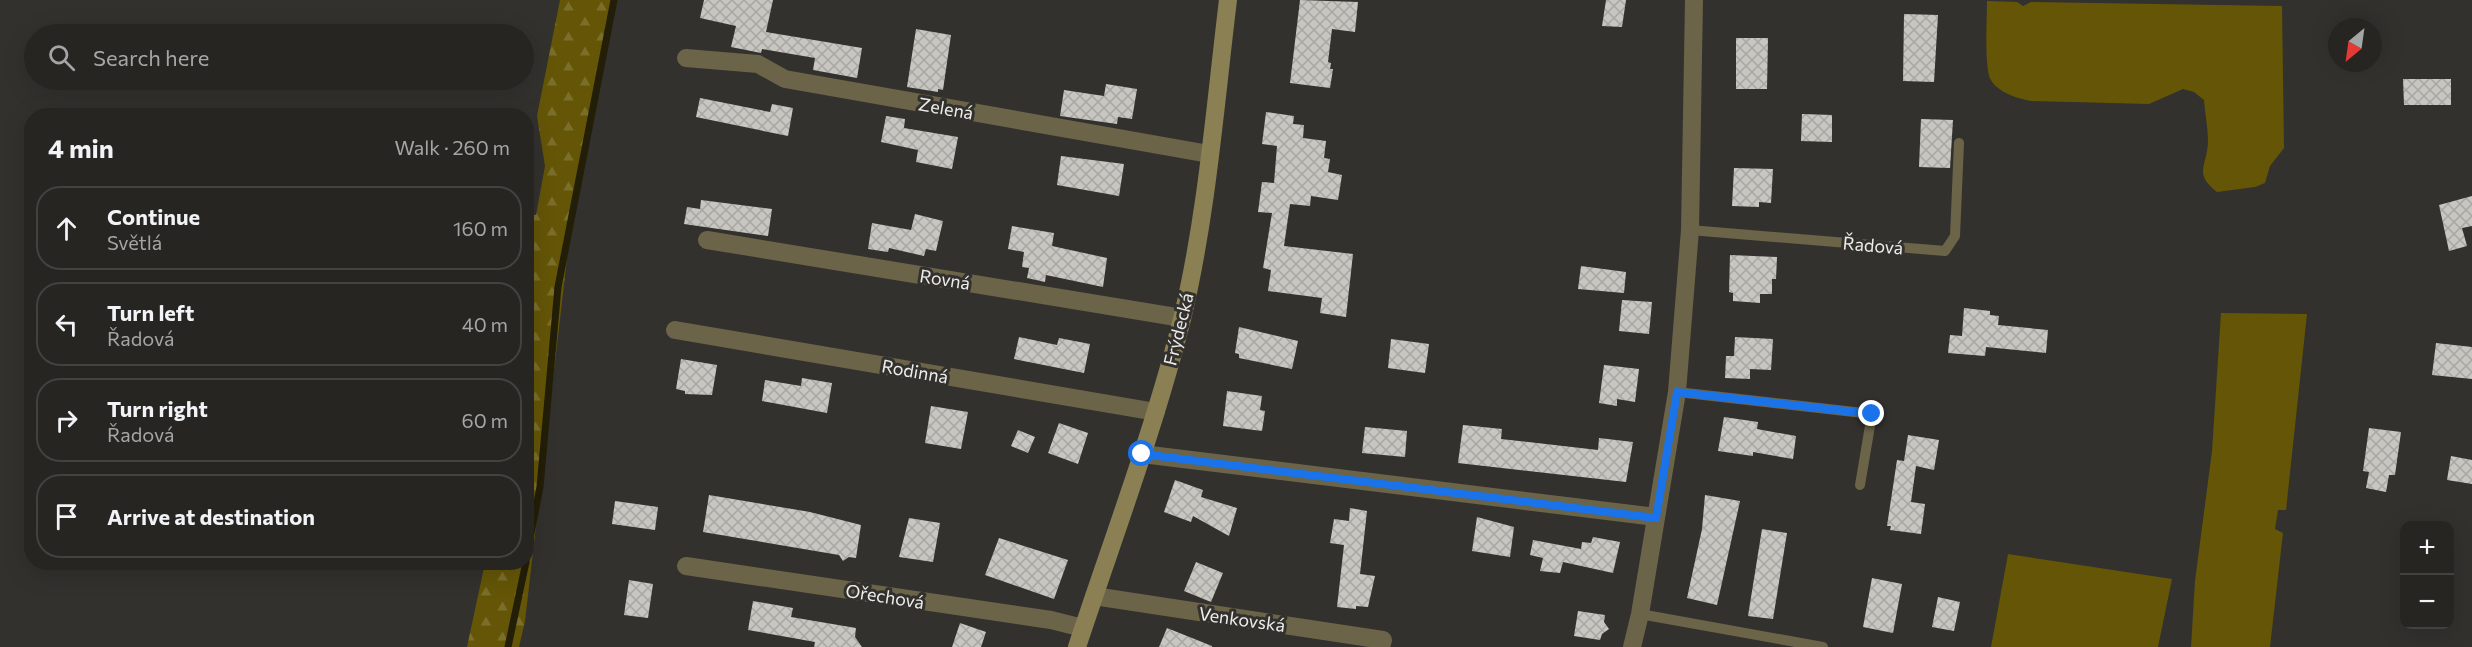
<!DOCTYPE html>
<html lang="en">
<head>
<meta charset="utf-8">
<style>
  :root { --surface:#262522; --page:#32312f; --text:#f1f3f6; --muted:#a4a5a5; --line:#424240 }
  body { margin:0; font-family:Commissioner,sans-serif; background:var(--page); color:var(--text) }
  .controls { position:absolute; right:18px; bottom:18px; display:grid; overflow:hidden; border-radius:12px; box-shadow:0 6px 24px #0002 }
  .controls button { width:54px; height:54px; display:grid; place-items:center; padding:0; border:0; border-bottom:2px solid var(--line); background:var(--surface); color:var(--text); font:30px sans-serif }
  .compass { position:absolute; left:2328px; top:18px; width:54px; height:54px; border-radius:50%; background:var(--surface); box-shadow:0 6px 24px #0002; rotate:209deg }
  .stop { position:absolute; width:18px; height:18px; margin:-14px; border:4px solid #1a73e8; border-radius:50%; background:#fff }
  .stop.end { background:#1a73e8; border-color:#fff; box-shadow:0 2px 6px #0008 }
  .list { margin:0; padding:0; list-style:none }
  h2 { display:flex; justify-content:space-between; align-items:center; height:78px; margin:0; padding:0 24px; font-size:26px }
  h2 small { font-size:20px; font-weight:400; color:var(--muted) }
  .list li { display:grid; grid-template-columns:39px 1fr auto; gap:18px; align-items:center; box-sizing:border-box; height:84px; margin:0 12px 12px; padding:0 12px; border:2px solid var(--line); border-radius:24px }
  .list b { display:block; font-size:22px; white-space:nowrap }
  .list p { margin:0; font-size:20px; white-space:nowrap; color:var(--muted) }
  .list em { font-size:20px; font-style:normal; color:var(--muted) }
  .icon { flex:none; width:33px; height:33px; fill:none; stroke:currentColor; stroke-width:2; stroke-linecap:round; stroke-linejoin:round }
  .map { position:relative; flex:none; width:2472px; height:647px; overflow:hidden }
  .search { position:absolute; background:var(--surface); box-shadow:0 6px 24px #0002; left:24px; top:24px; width:510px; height:66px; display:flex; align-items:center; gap:15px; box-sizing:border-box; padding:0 21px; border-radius:33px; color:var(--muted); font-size:22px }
  .panel { position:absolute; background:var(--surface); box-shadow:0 6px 24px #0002; left:24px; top:108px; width:510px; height:462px; border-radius:24px }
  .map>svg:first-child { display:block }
  .grass { fill:#645507 }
  .forest { fill:url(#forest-firs) }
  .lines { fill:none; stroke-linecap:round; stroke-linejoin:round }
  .stream { stroke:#231e08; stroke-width:7 }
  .building { fill:url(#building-cross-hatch) }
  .lane { stroke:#6b6448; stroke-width:10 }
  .street { stroke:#6b6448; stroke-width:18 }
  .secondary { stroke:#8a8053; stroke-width:18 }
  .route { stroke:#1a73e8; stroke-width:8 }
  .labels { text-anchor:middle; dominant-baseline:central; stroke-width:6; stroke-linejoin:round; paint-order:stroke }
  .street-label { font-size:18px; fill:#eeedeb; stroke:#32312e }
</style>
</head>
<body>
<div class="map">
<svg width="2472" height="647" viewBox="0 0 2472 647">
  <defs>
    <pattern id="forest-firs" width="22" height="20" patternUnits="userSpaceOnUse" patternTransform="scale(1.5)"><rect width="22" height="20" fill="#645507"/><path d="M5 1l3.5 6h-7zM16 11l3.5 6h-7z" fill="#7a6e2b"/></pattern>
    <pattern id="building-cross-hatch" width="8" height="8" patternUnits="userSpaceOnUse" patternTransform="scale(1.5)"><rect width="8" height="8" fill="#c7c6c1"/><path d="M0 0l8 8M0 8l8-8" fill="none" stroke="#a7a6a2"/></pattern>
  </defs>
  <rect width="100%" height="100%" fill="#32312e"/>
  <!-- grass -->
  <path class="grass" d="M1987,1L2017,2L2023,6L2031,2L2282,6L2284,148L2270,166L2265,183L2255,187L2217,192C2193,173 2207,167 2208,142C2208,128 2205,114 2204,100L2194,92L2183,89L2149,104L2031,101C2019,99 1997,92 1991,80C1984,69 1987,17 1987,1Z
    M2221,313L2307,314L2286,510H2278L2275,529L2283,533L2270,647H2191L2195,581L2212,451Z
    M2008,554L2172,579L2158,647H1991Z"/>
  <!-- forest -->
  <path class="forest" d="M560,0H616L571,224L525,621L519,647H467L485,563L526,562L527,214L536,215L545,166L537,116Z"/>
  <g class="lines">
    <!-- stream -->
    <path class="stream" d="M526,559L540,487L558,287L614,0
      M508,647L526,562"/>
  </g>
  <!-- building -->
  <path class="building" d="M704,0H773L766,32L862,48L857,78L813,70L815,58L762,49L761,53L731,47L736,26L700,18Z
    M1300,0L1358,2L1355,32L1332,29L1328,62L1331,63L1330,69H1333L1330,88L1290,83Z
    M1606,0H1626L1622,27L1602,26Z
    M1904,14L1938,15L1934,82L1903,81Z
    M916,29L951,35L943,90L938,89V92L907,87Z
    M1736,38H1768L1767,89H1736Z
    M2403,79H2451V105H2404Z
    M1106,84L1137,89L1132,119L1118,117L1117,124L1060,116L1064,90L1104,96Z
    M700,98L770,112L772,104L793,108L788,136L696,117Z
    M1266,112L1294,116L1293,124L1304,125L1303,138L1326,141L1324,158L1330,159L1328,172L1342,175L1338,200L1311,196L1310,206L1290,204L1284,246L1353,254L1346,317L1320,313L1322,298L1268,291L1271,270L1263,268L1272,213L1258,212L1262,182L1274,183L1277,146L1262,144Z
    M1802,114L1832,115V142L1801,141Z
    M886,116L905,119L904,128L958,137L952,169L916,162L918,150L881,142Z
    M1921,119L1953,120L1950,168L1919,167Z
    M1061,156L1124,164L1119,196L1057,185Z
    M1734,168L1773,169L1771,203L1759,202V207L1732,206Z
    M2472,196V226L2462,228L2467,246L2449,251L2439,205Z
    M701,200L772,209L768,236L684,224L687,207L700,209Z
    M915,214L943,221L936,251L926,249L924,256L889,248L888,252L868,249L872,223L911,230Z
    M1012,226L1054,233L1052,246L1107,258L1103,287L1046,275L1045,282L1027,278L1029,268L1022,267L1024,252L1008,249Z
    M1730,255L1777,257L1776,279H1772V294H1760V303L1733,301V293L1729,292Z
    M1581,266L1626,272L1624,293L1578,289Z
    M1622,300L1652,302L1649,334L1619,331Z
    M1964,308L1990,311V315L1999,316L1998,325L2048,330L2046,353L1986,347L1985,356L1948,353L1950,335L1962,336Z
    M1239,327L1298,341L1292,369L1239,358V354L1235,353Z
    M1019,337L1057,345L1059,338L1090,344L1084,373L1014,359Z
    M1735,337L1773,339L1771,370L1750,369V379L1725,378L1726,356H1734Z
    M1391,339L1429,344L1425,373L1388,368Z
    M2436,343L2472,347V379L2432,375Z
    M681,359L717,365L712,395L685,394V391L676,389Z
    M1604,365L1639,369L1635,402L1617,399V406L1599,403Z
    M802,378L832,383L827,413L762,401L765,380L801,386Z
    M1227,391L1262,396L1260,410L1265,411L1262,431L1223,426Z
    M931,406L968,412L961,449L925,443Z
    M1724,417L1758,422L1757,429L1796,436L1793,459L1753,452V456L1718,451Z
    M1059,423L1088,433L1078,464L1048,453Z
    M1463,425L1502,429L1501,439L1598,450L1599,438L1633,442L1626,482L1458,463Z
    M1365,427L1407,431L1405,457L1362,453Z
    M2369,428L2401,432L2395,475H2389L2386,492L2366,488L2369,472L2363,471Z
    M1018,430L1035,437L1028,453L1011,446Z
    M1908,435L1939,440L1934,470L1916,466L1911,502L1925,504L1921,534L1890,530L1891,526H1887L1897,460L1904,461Z
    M2451,456L2472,460V484L2447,480Z
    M1175,480L1203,490L1201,497L1237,508L1229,536L1193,516L1191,522L1164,512Z
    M709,495L810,512L861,525L856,558L849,557L843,561L839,555L703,532Z
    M1705,495L1740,501L1717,605L1687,598L1702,529Z
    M615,501L658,507L655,530L612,524Z
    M1350,508L1367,511L1360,574L1375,576L1368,607L1356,606V609L1337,607L1344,545L1330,543L1334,519L1349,521Z
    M1477,517L1514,527L1510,557L1472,551Z
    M909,518L940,523L933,562L899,557Z
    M1762,529L1787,533L1773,619L1748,616Z
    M1593,537L1620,542L1613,573L1563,562L1560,573L1540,571L1543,558L1530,555L1533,540L1581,549L1582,542L1591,543Z
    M999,538L1068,560L1054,599L985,575Z
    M1196,562L1223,573L1211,602L1184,591Z
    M1872,578L1902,584L1893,633L1863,627Z
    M629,580L653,584L648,618L624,615Z
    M1938,597L1960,602L1954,631L1932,627Z
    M753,601L793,608L791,617L856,628L855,637L862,647H814L815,642L748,630Z
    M1578,611L1605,615L1604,622L1609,629L1602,634L1600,640L1574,636Z
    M960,623L986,632L981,647H952Z
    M1167,628L1212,646V647H1159Z"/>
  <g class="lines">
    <!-- lane -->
    <path class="lane" d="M1690,230L1945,251L1955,236L1959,143
      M1677,392L1872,414L1860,485
      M1640,614L1823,647"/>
    <!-- street -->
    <path class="street" d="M686,58L758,64L785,79L1209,154
      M707,240L1182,318
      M675,330L1156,412
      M1142,454L1656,517
      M686,566L1051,620L1083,628
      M1094,596L1383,640L1381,647
      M1632,647L1640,614L1677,392L1690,230L1694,0"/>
    <!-- secondary -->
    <path class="secondary" d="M1077,647C1113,538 1154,430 1182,319C1207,215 1215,106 1228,0"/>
  </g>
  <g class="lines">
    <!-- route -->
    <path class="route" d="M1142,454L1656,518L1677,392L1872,414"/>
  </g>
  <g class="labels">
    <!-- street labels -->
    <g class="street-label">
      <text transform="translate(946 108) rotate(10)">Zelená</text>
      <text transform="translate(1873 245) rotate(5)">Řadová</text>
      <text transform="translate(945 279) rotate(9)">Rovná</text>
      <text transform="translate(1178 329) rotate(-76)">Frýdecká</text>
      <text transform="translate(915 371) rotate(10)">Rodinná</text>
      <text transform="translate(885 596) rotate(9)">Ořechová</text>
      <text transform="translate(1242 619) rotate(8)">Venkovská</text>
    </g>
  </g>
</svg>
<div class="controls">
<button>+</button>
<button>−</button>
</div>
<svg class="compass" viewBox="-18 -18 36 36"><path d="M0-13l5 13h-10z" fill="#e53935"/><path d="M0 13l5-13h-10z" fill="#a4a5a5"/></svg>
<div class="stop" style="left:1142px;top:454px"></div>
<div class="stop end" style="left:1872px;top:414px"></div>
<div class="search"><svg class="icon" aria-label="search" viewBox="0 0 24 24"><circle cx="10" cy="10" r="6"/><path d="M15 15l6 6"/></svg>Search here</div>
<section class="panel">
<h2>4 min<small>Walk · 260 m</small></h2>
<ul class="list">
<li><svg class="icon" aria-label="ahead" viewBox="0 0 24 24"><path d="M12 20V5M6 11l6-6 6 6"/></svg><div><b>Continue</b><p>Světlá</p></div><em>160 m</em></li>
<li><svg class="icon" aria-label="left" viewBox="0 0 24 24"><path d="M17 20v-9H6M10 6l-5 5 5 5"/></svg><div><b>Turn left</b><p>Řadová</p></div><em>40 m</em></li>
<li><svg class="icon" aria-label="right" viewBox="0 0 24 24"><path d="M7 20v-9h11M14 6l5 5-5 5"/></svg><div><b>Turn right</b><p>Řadová</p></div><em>60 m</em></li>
<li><svg class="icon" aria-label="arrive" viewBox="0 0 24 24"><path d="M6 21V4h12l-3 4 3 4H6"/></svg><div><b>Arrive at destination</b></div></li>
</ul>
</section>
</div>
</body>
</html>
